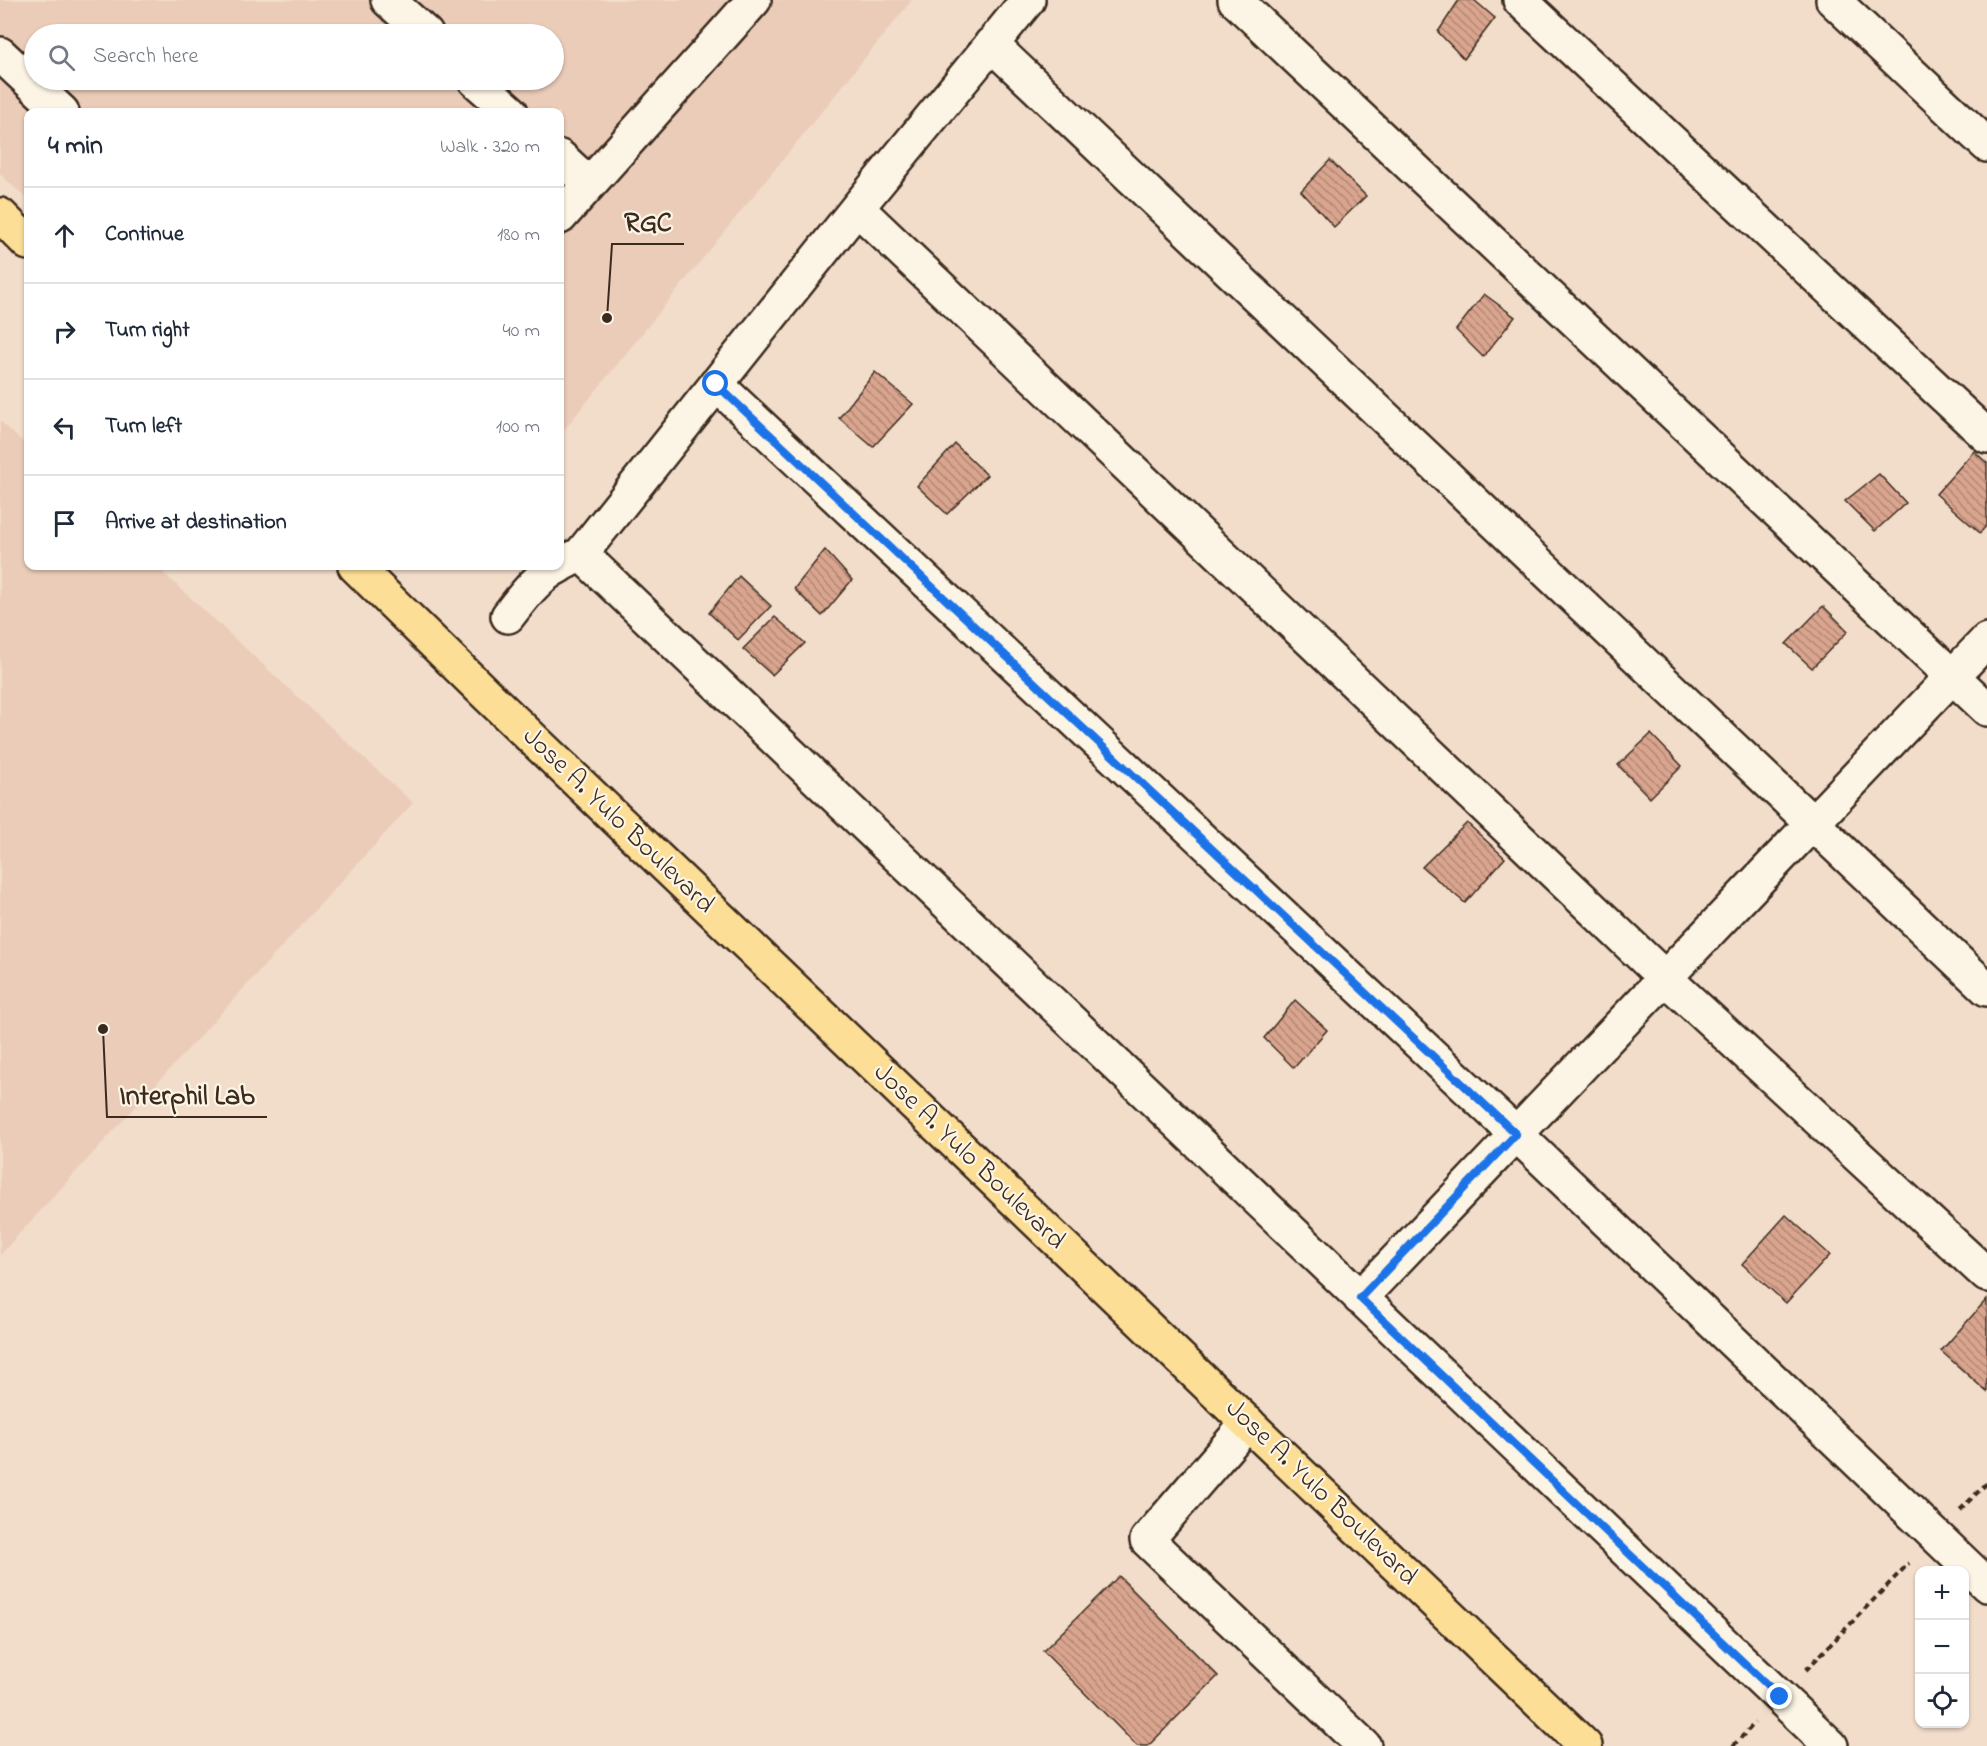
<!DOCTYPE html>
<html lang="en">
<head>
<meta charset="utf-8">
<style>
  :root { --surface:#fff; --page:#f6f6f7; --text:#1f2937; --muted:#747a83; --line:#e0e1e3 }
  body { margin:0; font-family:"Indie Flower",sans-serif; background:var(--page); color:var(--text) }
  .controls { position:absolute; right:18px; bottom:18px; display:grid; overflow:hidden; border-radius:12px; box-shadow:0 2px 4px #0004 }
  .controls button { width:54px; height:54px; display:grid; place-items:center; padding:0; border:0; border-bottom:2px solid var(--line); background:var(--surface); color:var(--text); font:30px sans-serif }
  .stop { position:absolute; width:18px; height:18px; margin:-14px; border:4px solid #1a73e8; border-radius:50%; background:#fff }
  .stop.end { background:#1a73e8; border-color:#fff; box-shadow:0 2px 6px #0008 }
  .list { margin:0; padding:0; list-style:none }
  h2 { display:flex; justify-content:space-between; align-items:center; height:78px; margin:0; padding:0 24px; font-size:26px }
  h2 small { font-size:20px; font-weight:400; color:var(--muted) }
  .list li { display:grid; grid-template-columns:39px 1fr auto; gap:18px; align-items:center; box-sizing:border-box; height:96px; padding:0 24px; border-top:2px solid var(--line) }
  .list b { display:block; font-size:22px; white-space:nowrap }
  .list em { font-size:20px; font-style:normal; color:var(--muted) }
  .icon { flex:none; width:33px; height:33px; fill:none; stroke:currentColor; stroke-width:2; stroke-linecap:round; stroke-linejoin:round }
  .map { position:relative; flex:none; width:1987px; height:1746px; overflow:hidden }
  .search { position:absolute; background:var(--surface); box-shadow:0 2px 4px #0004; left:24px; top:24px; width:540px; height:66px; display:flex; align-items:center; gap:15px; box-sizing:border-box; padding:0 21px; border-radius:33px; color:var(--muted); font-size:22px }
  .panel { position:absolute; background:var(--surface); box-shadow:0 2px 4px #0004; left:24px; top:108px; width:540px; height:462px; border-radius:12px }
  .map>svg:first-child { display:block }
  .built { fill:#ebccb9; fill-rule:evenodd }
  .building { fill:url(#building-back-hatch); stroke:#3b2a1e; stroke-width:1.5 }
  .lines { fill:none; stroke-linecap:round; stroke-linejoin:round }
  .minor-casing { stroke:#3b2a1e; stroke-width:38 }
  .major-casing { stroke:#3b2a1e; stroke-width:38 }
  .path { stroke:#3b2a1e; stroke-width:4; stroke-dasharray:6 4.5; stroke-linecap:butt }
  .minor { stroke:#fcf5e5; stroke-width:33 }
  .major { stroke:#fdde96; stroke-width:33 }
  .route { stroke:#1a73e8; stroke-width:8 }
  .labels { text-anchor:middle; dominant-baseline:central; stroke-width:4.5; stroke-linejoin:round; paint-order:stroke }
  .street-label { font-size:27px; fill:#3b2a1e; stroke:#fcf5e5 }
  .leader { fill:none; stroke:#3b2a1e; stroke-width:2 }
  .callout-dot { fill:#3b2a1e; stroke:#fcf5e5; stroke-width:2 }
  .callout-label { font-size:28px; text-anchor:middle; font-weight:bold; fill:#3b2a1e; stroke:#fcf5e5; stroke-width:4.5; stroke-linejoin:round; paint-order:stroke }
</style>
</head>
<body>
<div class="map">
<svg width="1987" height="1746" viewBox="0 0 1987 1746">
  <defs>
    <pattern id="building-back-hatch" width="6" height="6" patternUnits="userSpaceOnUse" patternTransform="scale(1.5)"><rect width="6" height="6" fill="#daa58f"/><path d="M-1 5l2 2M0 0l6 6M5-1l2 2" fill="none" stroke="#b28774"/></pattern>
  </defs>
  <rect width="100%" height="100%" fill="#f2ddcb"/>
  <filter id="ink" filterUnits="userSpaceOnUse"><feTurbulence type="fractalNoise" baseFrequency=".0167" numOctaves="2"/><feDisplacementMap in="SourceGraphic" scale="12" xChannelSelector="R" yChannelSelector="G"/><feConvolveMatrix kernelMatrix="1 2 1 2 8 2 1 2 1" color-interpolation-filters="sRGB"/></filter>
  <g filter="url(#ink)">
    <!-- built -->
    <path class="built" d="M0,0H912L560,435V112H28V200L0,174ZM34,34H554V80H34Z
      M0,421L28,447V566H156L413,803L0,1255Z"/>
    <!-- building -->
    <path class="building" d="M1459,0H1474L1495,18L1464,59L1438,32Z
      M1330,160L1366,196L1334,227L1301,191Z
      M1484,294L1515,317L1483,357L1456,330Z
      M875,372L913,404L873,447L839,418Z
      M955,444L987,475L947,514L917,486Z
      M1974,451L1987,463V525L1980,533L1936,494Z
      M1879,474L1906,503L1875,531L1845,501Z
      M825,550L852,580L822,616L794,589Z
      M739,576L771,606L738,640L709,613Z
      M1823,606L1848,631L1812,668L1786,644Z
      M775,617L805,643L772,675L743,649Z
      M1651,734L1682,766L1650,798L1618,765Z
      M1467,823L1505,858L1465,903L1422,867Z
      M1295,1000L1327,1030L1294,1068L1264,1038Z
      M1786,1215L1830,1255L1786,1303L1742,1264Z
      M1987,1299V1392L1941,1351Z
      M1119,1576L1218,1676L1148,1746H1137L1043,1651Z"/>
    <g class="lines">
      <!-- minor casing -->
      <g class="minor-casing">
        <path id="minor" d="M388,0L426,34
          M1235,0L1987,709
          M1520,0L1987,436
          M1833,0L1987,145
          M991,44L1987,989
          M0,54L62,112
          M475,80L511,112
          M560,157L589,184
          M857,208L1665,978L1987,1275
          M560,217L754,0
          M716,384L1516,1134L1987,1585
          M581,554L1831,1746
          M560,565L581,554L857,208L1028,0
          M508,616C523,597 537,577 559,566
          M1360,1298L1987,640
          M1248,1423L1147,1540L1364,1746"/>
      </g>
      <!-- major casing -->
      <g class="major-casing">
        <path id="major" d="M0,215L28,243
          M355,566L488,696L1585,1746"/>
      </g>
      <!-- path -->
      <path class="path" d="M1960,1510L1987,1483
        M1806,1670L1909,1563
        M1733,1746L1755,1723"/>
      <!-- minor -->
      <use href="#minor" class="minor"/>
      <!-- major -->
      <use href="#major" class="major"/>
    </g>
  </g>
  <g class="lines" filter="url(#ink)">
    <!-- route -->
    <path class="route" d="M716,384L1516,1134L1360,1298L1780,1697"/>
  </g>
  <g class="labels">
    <!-- street labels -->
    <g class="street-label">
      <text transform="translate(618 821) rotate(44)">Jose A. Yulo Boulevard</text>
      <text transform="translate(969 1157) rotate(44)">Jose A. Yulo Boulevard</text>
      <text transform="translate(1321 1493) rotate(44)">Jose A. Yulo Boulevard</text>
    </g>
  </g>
  <!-- callouts -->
  <path class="leader" d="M607 318L612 244H684M103 1029L107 1117H267"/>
  <g class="callout-dot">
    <circle cx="607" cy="318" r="6"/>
    <circle cx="103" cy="1029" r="6"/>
  </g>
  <g class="callout-label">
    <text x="648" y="231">RGC</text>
    <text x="187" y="1104">Interphil Lab</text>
  </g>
</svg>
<div class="controls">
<button>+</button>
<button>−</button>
<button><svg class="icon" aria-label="locate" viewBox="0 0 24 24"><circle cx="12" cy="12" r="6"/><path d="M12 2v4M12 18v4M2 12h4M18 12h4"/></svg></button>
</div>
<div class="stop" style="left:716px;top:384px"></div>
<div class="stop end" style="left:1780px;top:1697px"></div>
<div class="search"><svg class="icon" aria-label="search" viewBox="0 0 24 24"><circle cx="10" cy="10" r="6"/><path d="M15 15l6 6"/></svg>Search here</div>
<section class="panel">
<h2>4 min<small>Walk · 320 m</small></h2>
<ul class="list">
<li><svg class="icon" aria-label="ahead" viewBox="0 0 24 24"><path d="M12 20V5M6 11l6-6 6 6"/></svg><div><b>Continue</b></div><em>180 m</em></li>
<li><svg class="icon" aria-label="right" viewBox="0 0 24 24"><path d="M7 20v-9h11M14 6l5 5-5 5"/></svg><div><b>Turn right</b></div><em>40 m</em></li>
<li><svg class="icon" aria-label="left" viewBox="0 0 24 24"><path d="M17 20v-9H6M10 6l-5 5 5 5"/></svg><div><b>Turn left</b></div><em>100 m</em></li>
<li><svg class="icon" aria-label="arrive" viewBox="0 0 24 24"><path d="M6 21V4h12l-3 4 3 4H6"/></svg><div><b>Arrive at destination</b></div></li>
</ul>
</section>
</div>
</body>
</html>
